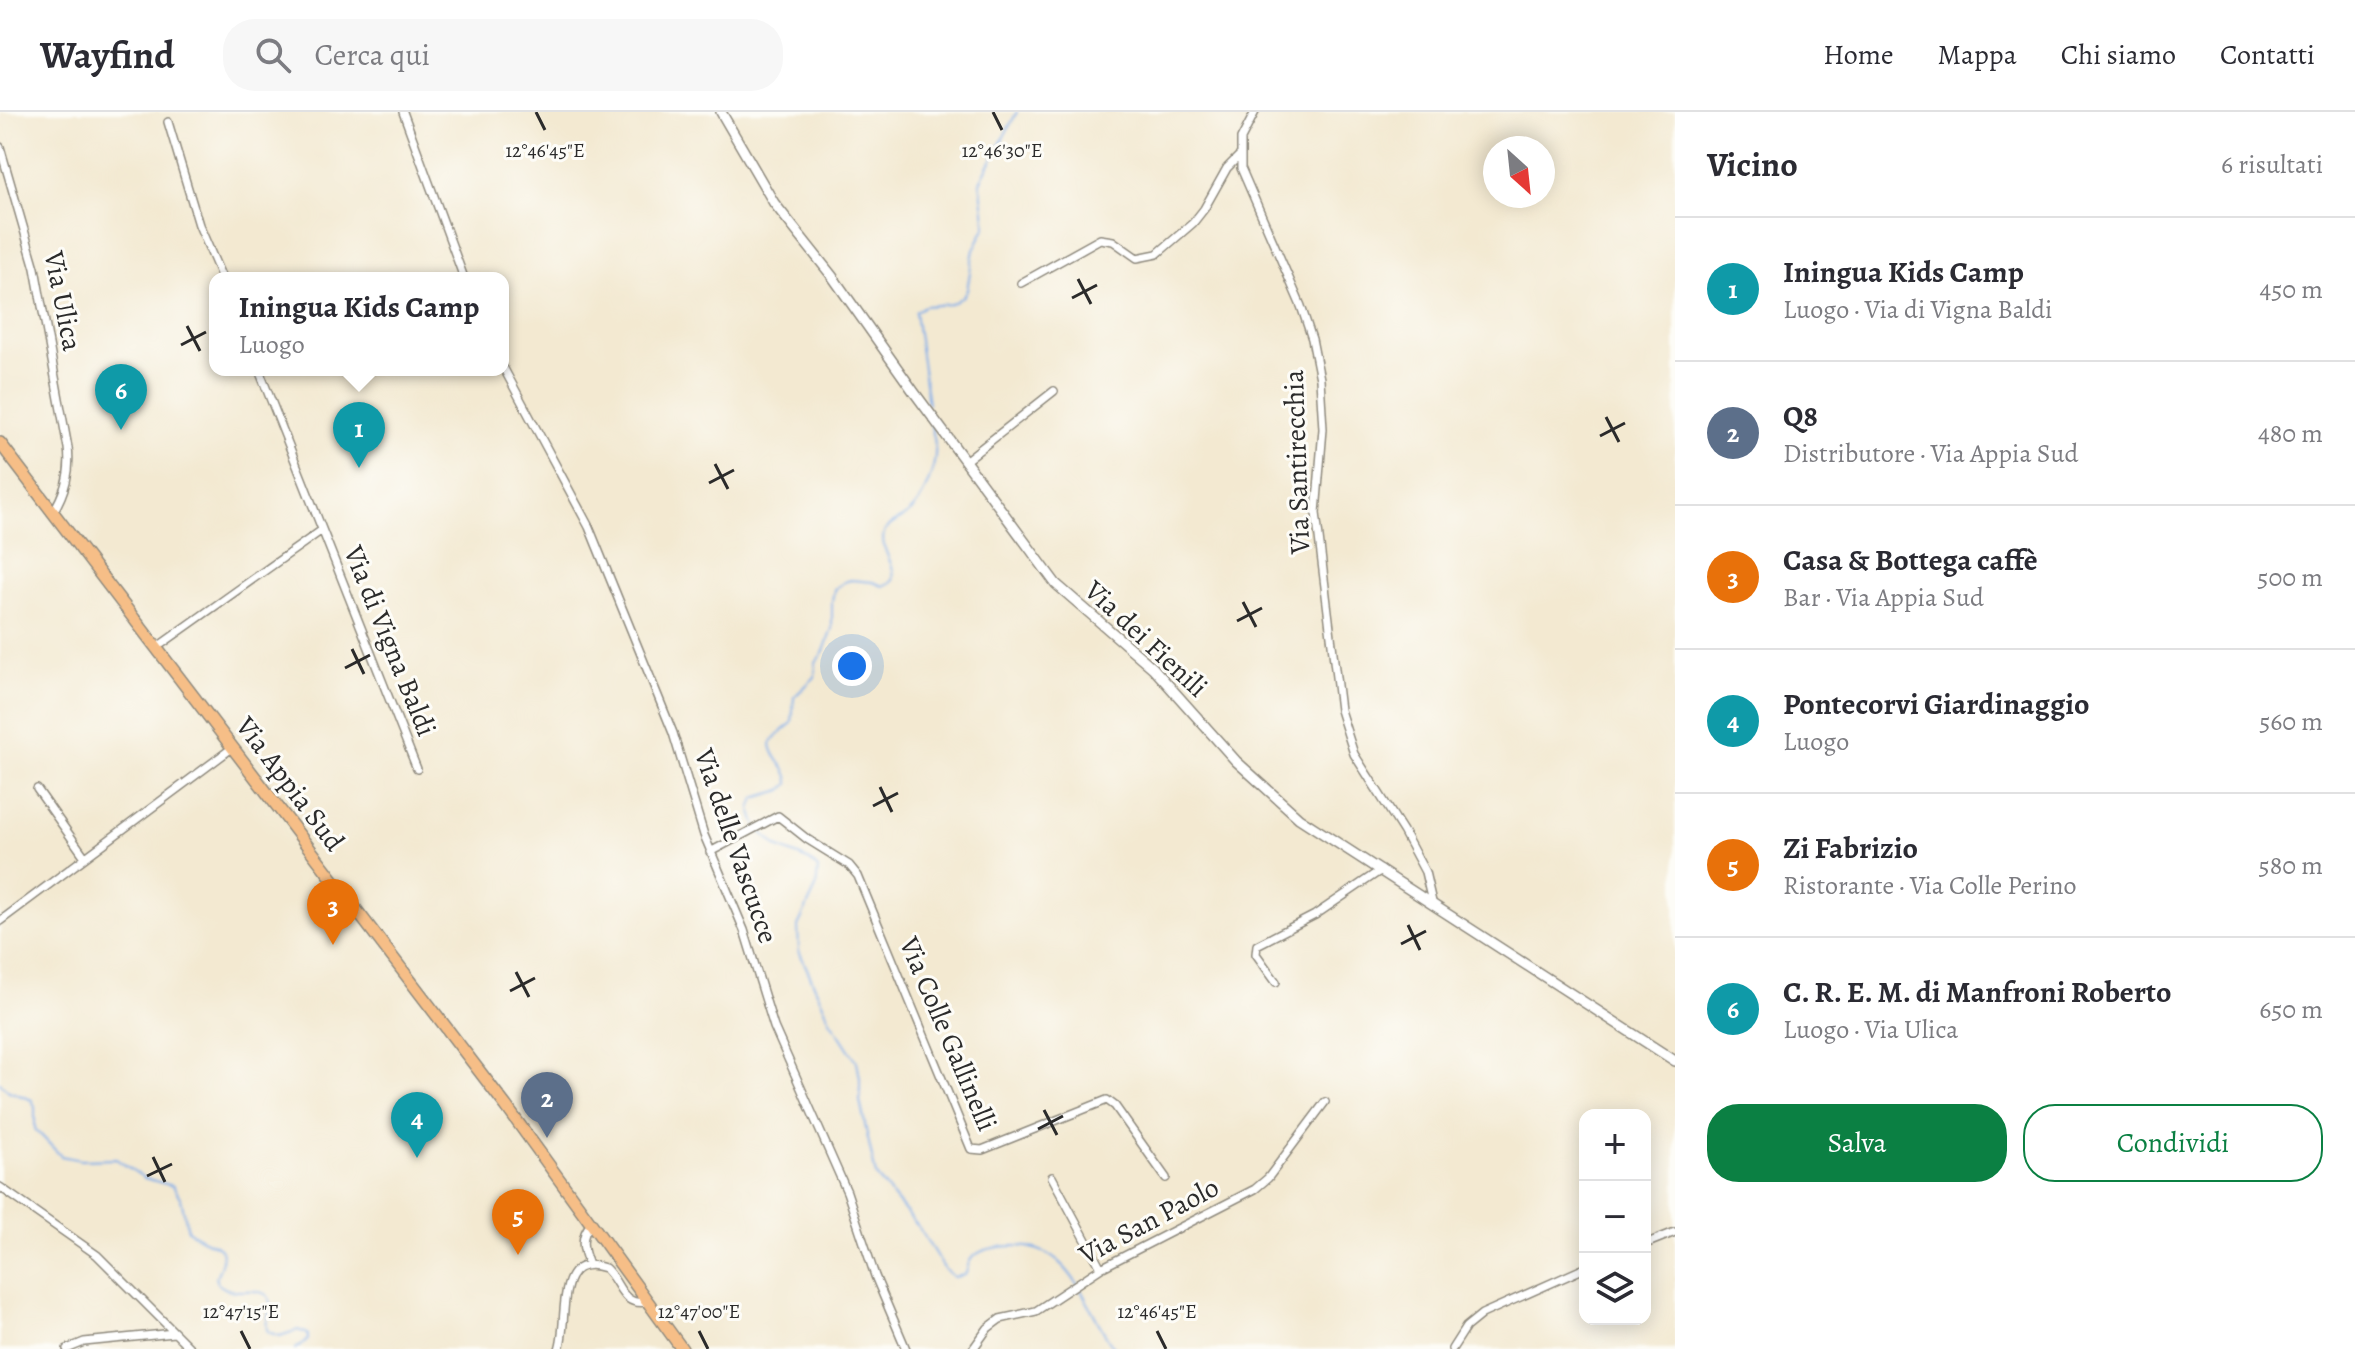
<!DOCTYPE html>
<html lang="it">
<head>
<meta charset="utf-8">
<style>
  :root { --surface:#fff; --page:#f7f7f7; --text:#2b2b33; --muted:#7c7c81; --line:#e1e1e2; --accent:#0b8043 }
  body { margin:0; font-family:Alegreya,serif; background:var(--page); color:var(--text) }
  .controls { position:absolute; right:24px; bottom:24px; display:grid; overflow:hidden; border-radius:16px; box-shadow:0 4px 20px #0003 }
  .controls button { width:72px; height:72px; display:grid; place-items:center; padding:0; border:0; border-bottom:2px solid var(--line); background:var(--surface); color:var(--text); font:40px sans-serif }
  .compass { position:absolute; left:1483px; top:24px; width:72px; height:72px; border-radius:50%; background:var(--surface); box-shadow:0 4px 20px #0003; rotate:153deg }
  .you { position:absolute; left:852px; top:554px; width:28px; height:28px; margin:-20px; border:6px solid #fff; border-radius:50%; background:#1a73e8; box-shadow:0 0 0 12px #1a73e833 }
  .badge { display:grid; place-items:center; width:52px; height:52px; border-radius:50%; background:var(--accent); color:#fff; font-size:26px; font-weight:700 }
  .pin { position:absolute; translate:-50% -66px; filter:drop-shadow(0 2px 4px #0008) }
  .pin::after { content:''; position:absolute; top:42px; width:28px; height:24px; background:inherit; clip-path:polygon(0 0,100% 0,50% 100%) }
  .popup { position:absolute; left:209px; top:160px; width:300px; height:104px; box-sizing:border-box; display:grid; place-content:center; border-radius:16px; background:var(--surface); filter:drop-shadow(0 2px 6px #0005); font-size:26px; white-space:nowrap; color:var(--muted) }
  .popup b { font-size:30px; color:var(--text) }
  .popup::after { content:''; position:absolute; left:50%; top:100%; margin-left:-16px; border:16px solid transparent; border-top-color:var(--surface) }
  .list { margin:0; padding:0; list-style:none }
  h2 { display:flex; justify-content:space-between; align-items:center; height:104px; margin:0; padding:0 32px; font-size:34px }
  h2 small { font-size:26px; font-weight:400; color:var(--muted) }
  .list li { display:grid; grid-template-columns:52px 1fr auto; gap:24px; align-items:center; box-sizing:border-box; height:144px; padding:0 32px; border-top:2px solid var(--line) }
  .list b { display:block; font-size:30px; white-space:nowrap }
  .list p { margin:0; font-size:26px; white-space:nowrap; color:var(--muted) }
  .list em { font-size:26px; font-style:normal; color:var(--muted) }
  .actions { display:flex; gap:16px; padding:24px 32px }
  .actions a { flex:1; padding:18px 0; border:2px solid var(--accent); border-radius:32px; text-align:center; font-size:28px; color:var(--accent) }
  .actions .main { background:var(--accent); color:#fff }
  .icon { flex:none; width:44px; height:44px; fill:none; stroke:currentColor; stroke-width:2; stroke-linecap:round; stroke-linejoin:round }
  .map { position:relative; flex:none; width:1675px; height:1237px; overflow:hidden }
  header { display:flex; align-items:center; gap:48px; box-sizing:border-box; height:112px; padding:0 40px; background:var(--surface); border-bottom:2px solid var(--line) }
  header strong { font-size:38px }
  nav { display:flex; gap:44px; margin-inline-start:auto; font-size:28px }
  .search { width:560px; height:72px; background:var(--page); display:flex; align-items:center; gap:20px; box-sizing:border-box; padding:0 28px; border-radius:32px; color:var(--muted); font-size:30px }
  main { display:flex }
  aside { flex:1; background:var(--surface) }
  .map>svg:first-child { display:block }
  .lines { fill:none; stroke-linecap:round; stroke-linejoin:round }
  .stream { stroke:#7fade9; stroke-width:2 }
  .minor-casing { stroke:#8f8a7e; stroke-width:10 }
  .tertiary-casing { stroke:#8f8a7e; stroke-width:12 }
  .primary-casing { stroke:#8f8a7e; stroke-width:14 }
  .minor { stroke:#fff; stroke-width:7 }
  .tertiary { stroke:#fff; stroke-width:9 }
  .primary { stroke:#f6be87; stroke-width:11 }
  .ticks { fill:none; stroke:#2b2b2b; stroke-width:3 }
  .labels { text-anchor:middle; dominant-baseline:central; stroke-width:6; stroke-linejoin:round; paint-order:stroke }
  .street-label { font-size:28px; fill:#2b2b2b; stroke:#fdfcf7 }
  .ticks-label { font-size:20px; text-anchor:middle; fill:#2b2b2b; stroke:#fdfcf7; stroke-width:6; stroke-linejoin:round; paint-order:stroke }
</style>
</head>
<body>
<header>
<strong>Wayfind</strong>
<div class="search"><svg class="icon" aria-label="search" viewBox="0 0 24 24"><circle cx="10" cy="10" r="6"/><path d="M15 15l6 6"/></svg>Cerca qui</div>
<nav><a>Home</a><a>Mappa</a><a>Chi siamo</a><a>Contatti</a></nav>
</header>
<main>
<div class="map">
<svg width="1675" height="1237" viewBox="0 0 1675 1237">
  <rect width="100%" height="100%" fill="#fdfcf7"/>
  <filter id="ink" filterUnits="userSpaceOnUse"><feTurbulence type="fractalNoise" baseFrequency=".0125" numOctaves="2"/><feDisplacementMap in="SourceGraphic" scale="16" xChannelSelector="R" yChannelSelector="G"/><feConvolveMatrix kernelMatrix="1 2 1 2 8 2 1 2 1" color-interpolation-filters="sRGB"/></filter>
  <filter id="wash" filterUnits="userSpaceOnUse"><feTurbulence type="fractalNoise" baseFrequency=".006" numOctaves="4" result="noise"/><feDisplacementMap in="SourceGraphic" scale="32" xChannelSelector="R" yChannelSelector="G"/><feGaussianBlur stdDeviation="1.8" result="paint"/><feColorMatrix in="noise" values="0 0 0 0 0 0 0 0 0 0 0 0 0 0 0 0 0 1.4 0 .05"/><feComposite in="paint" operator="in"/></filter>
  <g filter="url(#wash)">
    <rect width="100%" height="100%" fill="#f3e9d1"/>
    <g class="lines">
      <!-- stream -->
      <path class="stream" d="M928,292L915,200L924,194L951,192L962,185L967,178L974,137L986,114L980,70L1017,0
        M756,713L751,697L755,686L782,678L789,672C790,656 772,648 771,632L777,623L792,611L794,585L815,565L816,550L824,539L832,517V489L834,478L844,470L851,468L873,470L883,474L893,469C897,452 879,438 884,421C887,412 901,408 908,402C923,391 937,353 935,335C935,326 932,318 930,310
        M759,718L777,735L810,749L818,757L816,776L798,814L799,839L830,908L857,950L860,966V989L876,1064L919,1116L945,1158L954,1165L965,1163C968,1158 967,1151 972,1146C980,1137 1000,1134 1012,1134C1075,1132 1085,1198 1115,1237
        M0,971L9,979L32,988L35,995V1017L61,1044L81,1048L116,1047L144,1066L173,1074L181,1087L188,1118C210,1138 234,1125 216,1165L218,1172C236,1186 251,1173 267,1183C276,1197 262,1207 268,1220L280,1224L298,1218L308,1222V1228L295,1237"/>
    </g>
  </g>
  <g filter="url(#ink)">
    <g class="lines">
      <!-- minor casing -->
      <g class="minor-casing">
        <path id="minor" d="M403,0L464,166
          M1255,0L1241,27V56L1301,194L1312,227L1320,267L1323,317L1316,401L1340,598L1354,642L1403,719L1425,760L1432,790
          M168,10L199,113L222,166
          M0,35L35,156L68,336C71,358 65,381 53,400
          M1021,171L1100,127L1113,129L1137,146L1157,142L1193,111L1204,97L1227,56L1239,44
          M503,255L589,415L673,621L704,723L744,818L774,915L847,1080L875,1164L906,1237
          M259,258L417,657
          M965,349L1054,279
          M156,536L322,418
          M37,677L85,745
          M710,740L778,704L807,727L849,753L858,764L971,1037L982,1038L1107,988L1115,994L1166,1066
          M0,809L232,636
          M1276,870L1256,842L1257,833L1315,803L1381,758
          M1052,1065L1101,1156
          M0,1075L97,1143L191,1237
          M1645,1132L1675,1120
          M589,1153C583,1138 579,1125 591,1112
          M67,1237L84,1230L174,1221
          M559,1237C569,1211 553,1138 605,1156C621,1170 620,1194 647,1190
          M973,1237L988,1216L1000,1207L1036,1199L1101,1156L1255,1077L1268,1066L1325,990
          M1452,1237L1466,1215L1482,1202L1585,1156"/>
      </g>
      <!-- tertiary casing -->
      <g class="tertiary-casing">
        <path id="tertiary" d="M721,0L774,91L832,164L914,280L1056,472L1153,556L1236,649L1299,706L1675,949"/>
      </g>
      <!-- primary casing -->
      <g class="primary-casing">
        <path id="primary" d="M0,331L506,994L682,1237"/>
      </g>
      <!-- minor -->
      <use href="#minor" class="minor"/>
      <!-- tertiary -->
      <use href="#tertiary" class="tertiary"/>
      <!-- primary -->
      <use href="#primary" class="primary"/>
    </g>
  </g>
  <!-- ticks -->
  <path class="ticks" d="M536,0L545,18M993,0L1002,18M1078,167L1091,192M1072,186L1097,173M187,214L200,239M181,233L206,220M1606,305L1619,330M1600,324L1625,311M715,352L728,377M709,371L734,358M1243,490L1256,515M1237,509L1262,496M352,537L364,562M345,556L370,543M880,675L892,700M873,694L898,681M1408,813L1420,838M1401,832L1426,819M516,860L529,885M510,879L535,866M1044,998L1057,1023M1038,1017L1063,1004M153,1045L165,1070M147,1064L172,1052M241,1219L250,1237M699,1219L708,1237M1157,1219L1166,1237"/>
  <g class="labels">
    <!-- street labels -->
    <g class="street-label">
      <text transform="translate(63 189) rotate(79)">Via Ulica</text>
      <text transform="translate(1297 350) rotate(-92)">Via Santirecchia</text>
      <text transform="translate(1146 527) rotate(43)">Via dei Fienili</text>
      <text transform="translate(390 529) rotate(68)">Via di Vigna Baldi</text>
      <text transform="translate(290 672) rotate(53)">Via Appia Sud</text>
      <text transform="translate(736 734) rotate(71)">Via delle Vascucce</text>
      <text transform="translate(948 922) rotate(67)">Via Colle Gallinelli</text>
      <text transform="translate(1149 1109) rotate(-28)">Via San Paolo</text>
    </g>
  </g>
  <g class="ticks-label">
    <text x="545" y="45">12°46'45"E</text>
    <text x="1002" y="45">12°46'30"E</text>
    <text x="241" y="1206">12°47'15"E</text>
    <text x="699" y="1206">12°47'00"E</text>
    <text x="1157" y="1206">12°46'45"E</text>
  </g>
</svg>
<div class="controls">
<button>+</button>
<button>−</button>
<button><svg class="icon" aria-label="layers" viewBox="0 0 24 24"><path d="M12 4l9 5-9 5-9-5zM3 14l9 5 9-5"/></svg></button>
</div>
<svg class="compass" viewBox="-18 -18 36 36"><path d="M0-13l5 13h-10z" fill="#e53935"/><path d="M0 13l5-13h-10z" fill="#7c7c81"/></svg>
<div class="you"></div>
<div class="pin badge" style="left:359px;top:356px;background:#0f9aa8">1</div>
<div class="popup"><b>Iningua Kids Camp</b>Luogo</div>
<div class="pin badge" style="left:547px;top:1026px;background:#5c6f8a">2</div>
<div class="pin badge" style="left:333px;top:833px;background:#e8710a">3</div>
<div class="pin badge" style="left:417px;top:1046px;background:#0f9aa8">4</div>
<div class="pin badge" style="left:518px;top:1143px;background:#e8710a">5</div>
<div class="pin badge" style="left:121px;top:318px;background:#0f9aa8">6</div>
</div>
<aside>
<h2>Vicino<small>6 risultati</small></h2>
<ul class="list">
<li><span class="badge" style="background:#0f9aa8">1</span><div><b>Iningua Kids Camp</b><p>Luogo · Via di Vigna Baldi</p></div><em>450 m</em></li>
<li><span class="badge" style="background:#5c6f8a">2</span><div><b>Q8</b><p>Distributore · Via Appia Sud</p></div><em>480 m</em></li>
<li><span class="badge" style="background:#e8710a">3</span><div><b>Casa &amp; Bottega caffè</b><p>Bar · Via Appia Sud</p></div><em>500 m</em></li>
<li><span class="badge" style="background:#0f9aa8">4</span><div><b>Pontecorvi Giardinaggio</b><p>Luogo</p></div><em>560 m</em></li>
<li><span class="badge" style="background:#e8710a">5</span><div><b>Zi Fabrizio</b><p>Ristorante · Via Colle Perino</p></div><em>580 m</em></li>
<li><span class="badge" style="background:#0f9aa8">6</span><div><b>C. R. E. M. di Manfroni Roberto</b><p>Luogo · Via Ulica</p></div><em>650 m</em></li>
</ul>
<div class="actions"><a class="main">Salva</a><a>Condividi</a></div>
</aside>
</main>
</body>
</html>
